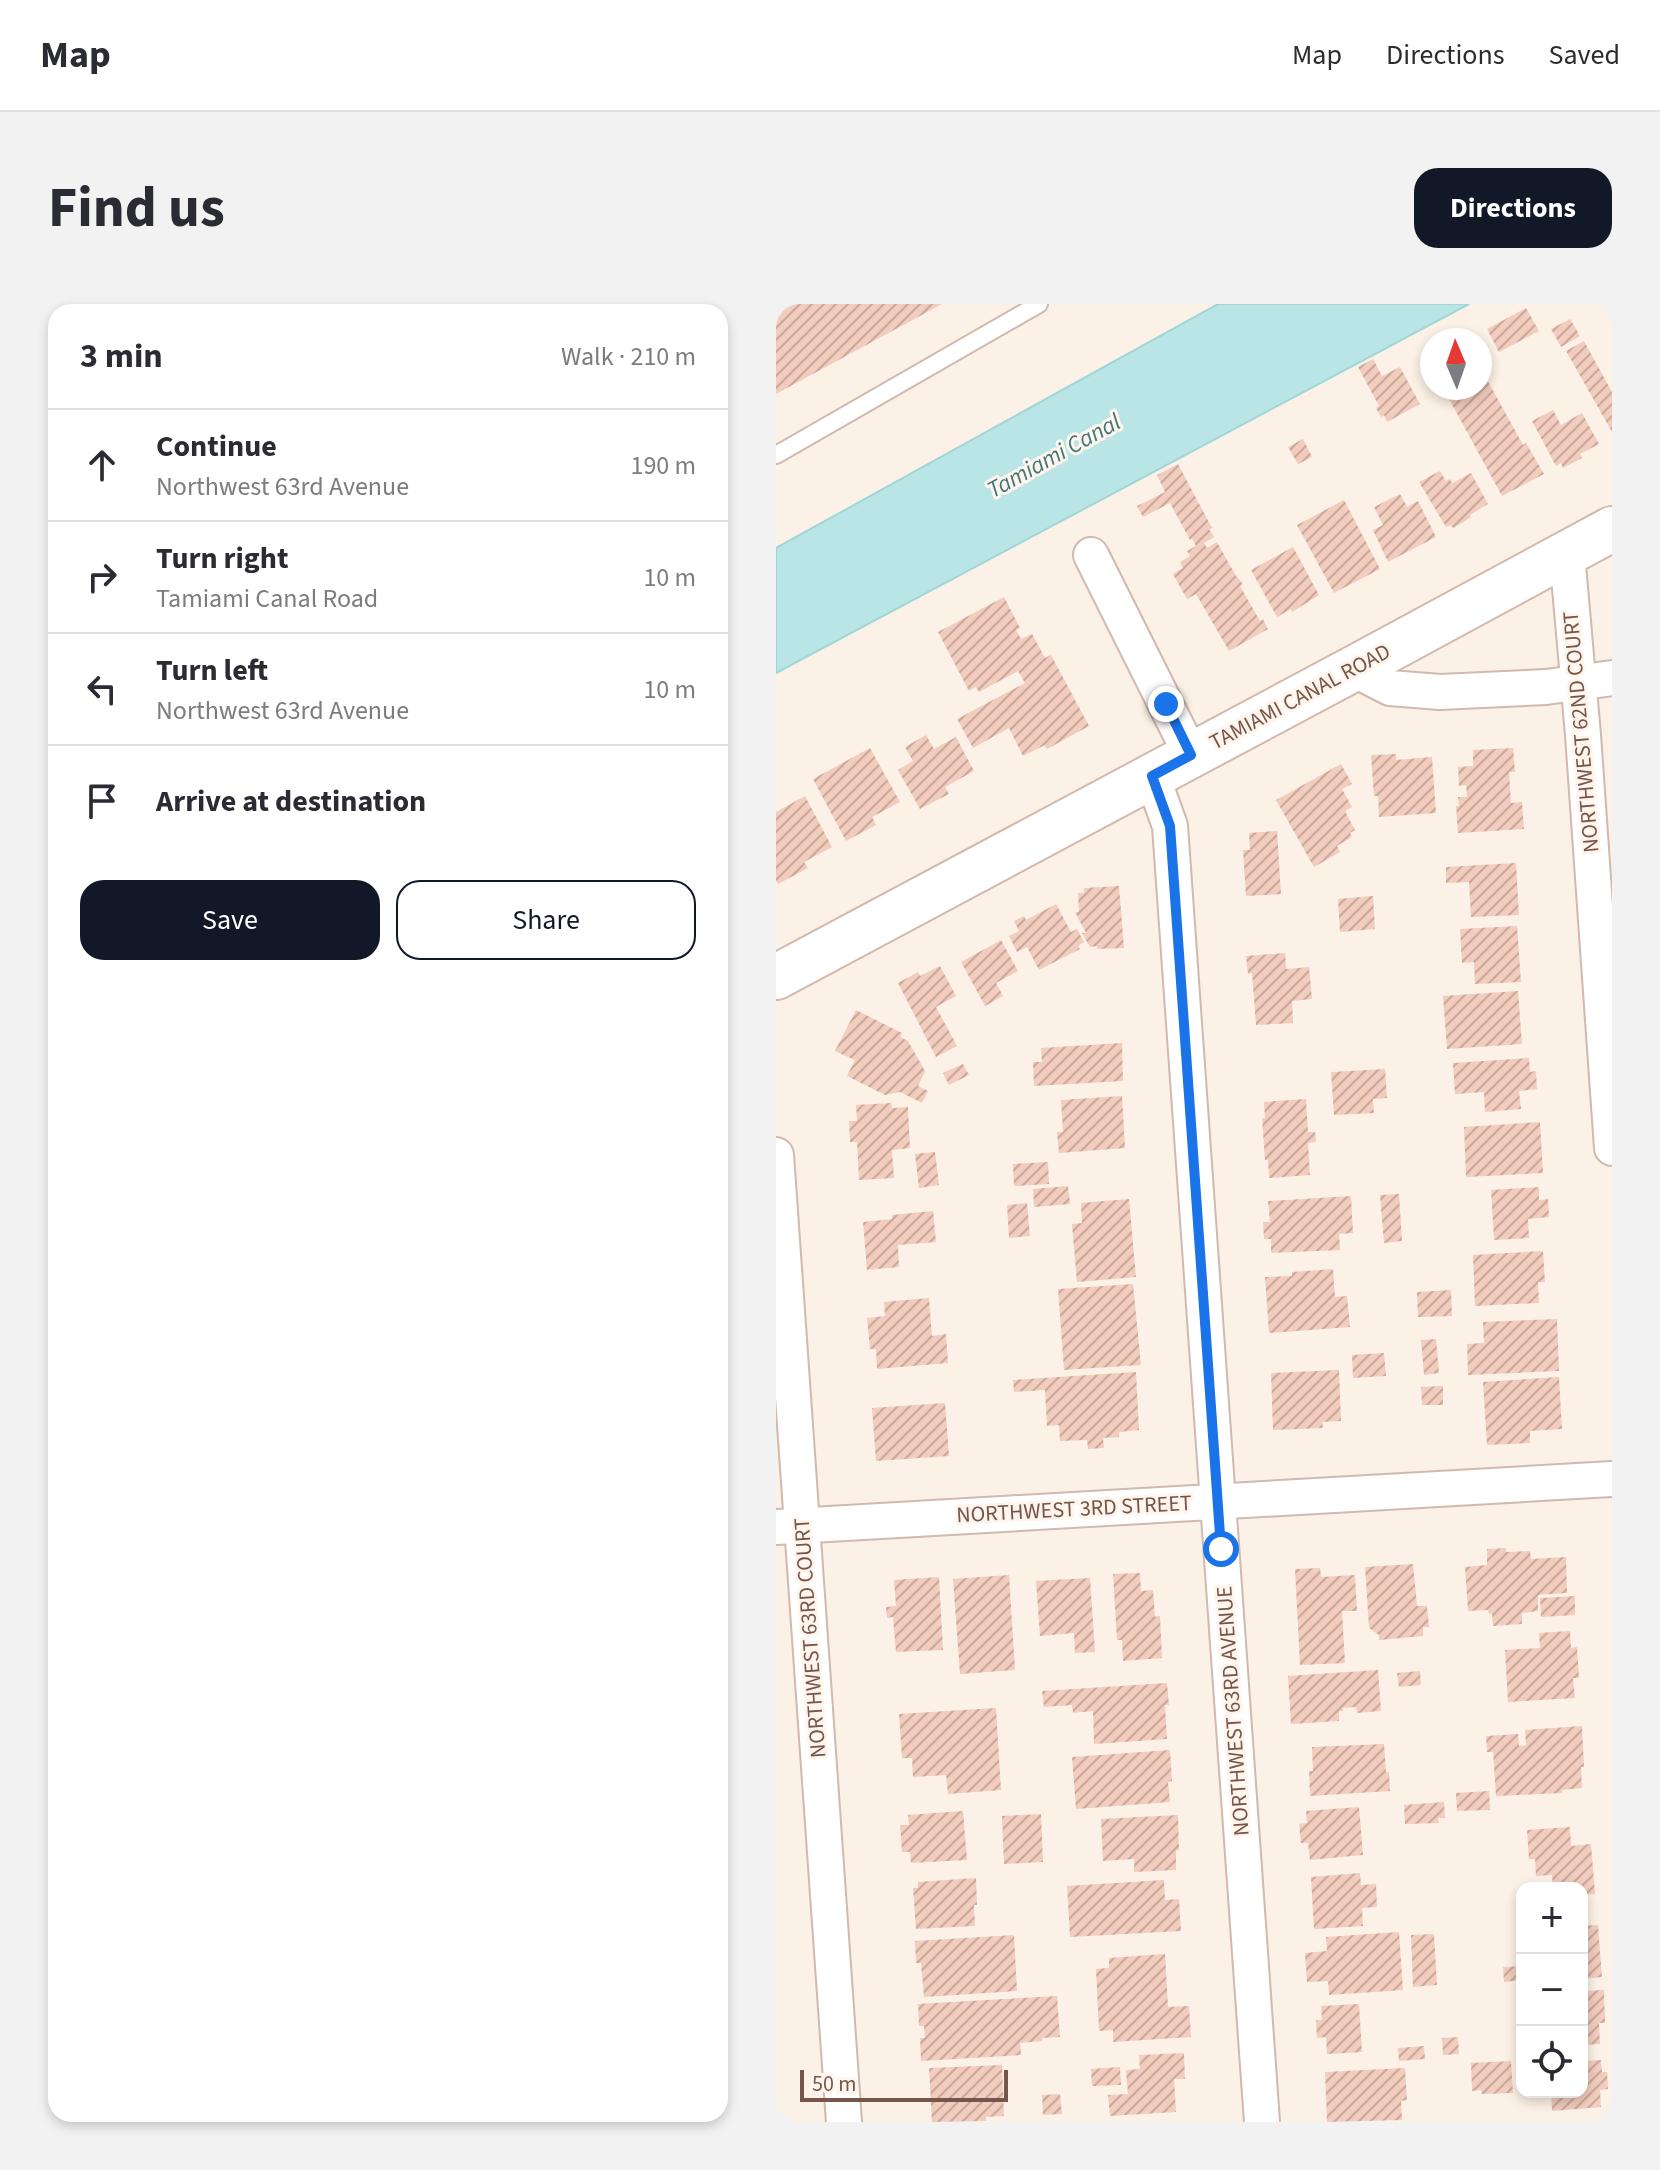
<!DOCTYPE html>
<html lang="en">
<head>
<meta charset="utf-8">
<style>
  :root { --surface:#fff; --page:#f2f2f3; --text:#2b2b33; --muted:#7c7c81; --line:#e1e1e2; --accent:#111827 }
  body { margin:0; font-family:"Source Sans 3",sans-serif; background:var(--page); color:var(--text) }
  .controls { position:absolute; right:24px; bottom:24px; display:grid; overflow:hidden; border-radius:16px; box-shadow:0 4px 12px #0003 }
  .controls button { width:72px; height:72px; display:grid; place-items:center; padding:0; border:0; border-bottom:2px solid var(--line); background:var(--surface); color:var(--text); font:40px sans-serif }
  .compass { position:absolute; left:644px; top:24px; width:72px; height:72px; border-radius:50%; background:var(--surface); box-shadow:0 4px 12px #0003; rotate:358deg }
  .scale { position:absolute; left:24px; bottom:20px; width:208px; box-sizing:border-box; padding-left:8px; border:4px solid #76554a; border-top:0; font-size:22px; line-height:28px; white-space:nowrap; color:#76554a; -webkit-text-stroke:6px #fff5ec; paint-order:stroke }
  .stop { position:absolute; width:24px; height:24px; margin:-18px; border:6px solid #1a73e8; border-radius:50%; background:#fff }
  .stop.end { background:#1a73e8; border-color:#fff; box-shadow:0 2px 8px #0008 }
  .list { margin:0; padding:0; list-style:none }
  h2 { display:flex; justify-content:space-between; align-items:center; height:104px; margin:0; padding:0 32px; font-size:34px }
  h2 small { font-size:26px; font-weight:400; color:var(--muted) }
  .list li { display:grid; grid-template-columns:52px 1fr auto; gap:24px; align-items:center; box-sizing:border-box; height:112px; padding:0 32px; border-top:2px solid var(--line) }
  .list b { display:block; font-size:30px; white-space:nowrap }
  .list p { margin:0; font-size:26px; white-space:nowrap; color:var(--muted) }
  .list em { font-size:26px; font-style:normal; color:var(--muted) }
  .actions { display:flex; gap:16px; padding:24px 32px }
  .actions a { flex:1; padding:18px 0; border:2px solid var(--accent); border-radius:24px; text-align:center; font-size:28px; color:var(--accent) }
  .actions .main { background:var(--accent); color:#fff }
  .icon { flex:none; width:44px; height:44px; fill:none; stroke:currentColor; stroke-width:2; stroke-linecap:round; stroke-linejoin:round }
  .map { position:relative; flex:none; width:836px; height:1818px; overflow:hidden; border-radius:24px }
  header { display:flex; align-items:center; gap:48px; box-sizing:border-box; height:112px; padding:0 40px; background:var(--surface); border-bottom:2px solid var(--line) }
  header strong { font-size:38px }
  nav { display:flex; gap:44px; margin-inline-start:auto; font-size:28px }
  .intro { display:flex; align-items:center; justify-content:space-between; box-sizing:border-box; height:192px; padding:0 48px }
  h1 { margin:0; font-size:56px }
  .button { padding:20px 36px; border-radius:24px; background:var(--accent); color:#fff; font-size:28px; font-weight:700 }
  main { display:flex; gap:48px; padding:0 48px }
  aside { flex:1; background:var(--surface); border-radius:24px; box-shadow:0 4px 12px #0003 }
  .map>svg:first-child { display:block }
  .water { fill:#bae5e6; stroke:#a0d6d8; stroke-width:2 }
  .building { fill:url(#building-hatch) }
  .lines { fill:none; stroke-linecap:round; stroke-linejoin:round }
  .lane-casing { stroke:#d0b9ae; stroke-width:20 }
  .street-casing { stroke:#d0b9ae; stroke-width:38 }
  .secondary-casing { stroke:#d3b9ac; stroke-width:48 }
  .lane { stroke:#fff; stroke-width:16 }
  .street { stroke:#fff; stroke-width:34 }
  .secondary { stroke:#fff; stroke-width:44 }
  .route { stroke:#1a73e8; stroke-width:10 }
  .labels { text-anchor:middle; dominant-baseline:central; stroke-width:6; stroke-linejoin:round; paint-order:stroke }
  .street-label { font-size:22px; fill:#76554a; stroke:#fff5ec }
  .water-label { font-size:24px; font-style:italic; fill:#3e787b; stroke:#fff5ec }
</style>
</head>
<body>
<header>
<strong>Map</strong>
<nav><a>Map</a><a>Directions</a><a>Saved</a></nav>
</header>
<div class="intro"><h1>Find us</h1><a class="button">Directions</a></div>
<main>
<aside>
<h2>3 min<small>Walk · 210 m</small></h2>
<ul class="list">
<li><svg class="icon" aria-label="ahead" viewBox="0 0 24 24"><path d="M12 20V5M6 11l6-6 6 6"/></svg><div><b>Continue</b><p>Northwest 63rd Avenue</p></div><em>190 m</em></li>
<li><svg class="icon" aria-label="right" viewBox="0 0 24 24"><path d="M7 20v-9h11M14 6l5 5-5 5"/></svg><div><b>Turn right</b><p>Tamiami Canal Road</p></div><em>10 m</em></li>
<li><svg class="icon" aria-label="left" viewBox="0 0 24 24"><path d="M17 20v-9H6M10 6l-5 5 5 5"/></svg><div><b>Turn left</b><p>Northwest 63rd Avenue</p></div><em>10 m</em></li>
<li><svg class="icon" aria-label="arrive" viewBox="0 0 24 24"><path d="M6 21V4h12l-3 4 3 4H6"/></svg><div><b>Arrive at destination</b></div></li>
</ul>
<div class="actions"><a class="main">Save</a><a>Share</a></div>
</aside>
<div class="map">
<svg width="836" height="1818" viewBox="0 0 836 1818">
  <defs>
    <pattern id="building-hatch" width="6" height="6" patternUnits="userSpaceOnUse" patternTransform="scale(2)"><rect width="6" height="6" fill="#f2ccbd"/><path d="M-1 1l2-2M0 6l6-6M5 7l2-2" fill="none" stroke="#c9a89c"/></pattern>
  </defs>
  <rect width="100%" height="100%" fill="#fcf1e6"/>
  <!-- water -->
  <path class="water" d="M442,0H693L0,369V244Z"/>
  <!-- building -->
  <path class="building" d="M0,0H166L0,90Z
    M750,4L763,27L723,48L711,25Z
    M794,15L804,32L785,43L775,25Z
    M808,37L836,88V128L790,47Z
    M597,55L606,72L624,63L644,100L611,118L608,111L605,113L600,104L603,102L582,63Z
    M708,70L747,141L750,139L768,170L726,192L667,84H704V72Z
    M777,106L785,121L806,109L823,140L804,150L806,154L787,164L785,159L780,162L756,117Z
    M527,135L536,153L522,160L512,143Z
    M402,160L436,224L433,225L438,233L428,239L431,244L441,238L460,272L467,280L464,282L484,317L487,315L492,325L453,347L420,290L411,295L397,270L407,264L404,258L414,252L411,247L420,242L416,234L414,236L394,199L367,213L361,202L389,188L381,171Z
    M664,167L670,177L674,175L676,179L695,169L712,200L694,211L695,213L686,219L677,224L675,221L670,223L643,178Z
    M624,190L631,203L642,197L660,233L612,258L597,226L607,221L598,203Z
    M568,196L604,265L558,289L521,221Z
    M517,243L543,291L516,308L515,305L501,313L475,266Z
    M228,293L244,324L240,326L245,335L256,330L269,354L275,351L313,422L271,445L269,441L247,452L233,424L197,444L181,415L249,379L242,367L203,388L200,383L193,387L162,328Z
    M150,431L158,445L180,433L198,467L169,483L173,490L144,505L122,466L137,457L129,443Z
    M94,444L124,498L96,513L100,521L70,537L37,475Z
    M737,444L739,468H733L735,499L746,498L748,525L682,529L680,502H683L682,493H691L690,481L683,482L682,463L697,462V446Z
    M620,450V456L656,453L660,509L603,513L602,492H598L595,451Z
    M565,460L576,480L566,485L576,503L569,507L579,526L574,529L576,533L561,542L564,548L538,563L500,496Z
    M29,492L56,543L28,558L32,564L2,580L0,576V508Z
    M501,527L505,590L470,592L467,546H474L473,529Z
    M740,559L743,611L695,613L693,578L670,579V563Z
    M343,582L348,644L321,645V642L314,643L306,629H310L299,608H303L302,589H308V584Z
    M597,592L599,625L564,628L562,595Z
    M280,600L295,628L301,625L308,638L302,642L304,645L263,666L251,643L241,648L233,632L243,627L238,617L248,612L250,616Z
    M741,622L745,678L699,680L698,658L686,659L684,625Z
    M225,636L242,667L220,679L227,692L209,702L185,658Z
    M509,649L510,665L533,663L536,695L516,697L517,719L480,721L476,669L472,670L470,652Z
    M164,662L180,692L160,703L181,742L160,753L122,679L142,668L144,672Z
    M742,687L746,740L671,745L667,692Z
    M80,706L126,729L124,733L132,737L149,767L142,782L152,787L146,799L124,788L109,791L71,772L79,756L59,747Z
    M346,739L347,777L258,782L257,758H266L265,744Z
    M753,754L754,768L760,767L761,785L743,787L745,805L709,808L708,788L679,790L677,759Z
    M187,760L193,771L173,781L167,769Z
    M609,765L611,794L597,795L598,809L558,811L555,768Z
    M346,792L349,844L283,849L281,828H287L285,796Z
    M530,795L532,828H539L540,838L532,839L534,871L493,874L492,856H489L486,814H489L488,798Z
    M115,799L116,804L132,803L134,844L116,846L118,874L83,876L81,838H74L73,817H81L80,801Z
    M764,818L767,869L690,873L688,823Z
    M159,848L163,881L143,884L139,850Z
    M272,858L273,880L238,882L237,860Z
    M292,882L294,900L258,903L257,885Z
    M763,883V896L772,895L773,913L752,915L753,934L718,936L715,886Z
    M623,890L626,937L608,939L604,891Z
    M575,892L577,929L563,930L564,946L495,949V935H488L487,918H494L492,897Z
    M353,895L360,973L301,978L296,920L306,919L305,899Z
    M251,899L254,932L233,934L231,901Z
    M157,907L160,938L122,941L123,963L91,966L87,918L116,915V911Z
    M767,947L769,978H762L763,999L699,1002L697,951Z
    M557,965L559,993L571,992L574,1023L493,1029L489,973L516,972V968Z
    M357,980L365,1061L288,1066L282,985Z
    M675,986L676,1012L642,1013L641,988Z
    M153,994L156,1032L170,1030L172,1059L101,1065L100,1045H94L91,1014L109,1012L108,998Z
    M781,1015L783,1067L692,1071L691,1040L708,1039L707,1018Z
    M660,1035L663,1069L648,1071L645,1036Z
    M608,1049L610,1072L577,1074L576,1051Z
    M563,1066L565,1117L546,1118L547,1124L497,1126L495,1069Z
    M360,1068L363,1126L343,1128V1133L327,1134L328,1144L312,1145L311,1136L284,1137L283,1121L271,1122L269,1086L238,1088L237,1076Z
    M783,1073L786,1125L754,1127V1139L711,1141L707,1078Z
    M667,1082V1101H646L645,1083Z
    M169,1099L173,1152L100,1157L96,1104Z
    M730,1244V1248L754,1247L755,1255L790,1253L791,1289L762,1291V1307L746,1309V1320L717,1322L716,1310H713L712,1306L692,1307L689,1263L711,1261V1245Z
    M637,1260L641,1302H651L653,1323H647V1332L603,1336V1331L593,1324L589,1263Z
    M544,1264L545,1273L579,1271L581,1307H566L569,1359L524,1361L519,1265Z
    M364,1269L365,1287L377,1286L379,1313L384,1312L386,1354L347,1357L346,1336H341L337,1270Z
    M233,1271L239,1366L184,1370L177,1275Z
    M163,1273L167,1346L120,1348L117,1313L111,1314L110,1303L120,1302L118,1276Z
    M314,1274L319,1348L299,1349L298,1329L264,1332L260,1277Z
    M799,1292V1311L765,1313L764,1294Z
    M794,1327L795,1344L801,1343L803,1374H797L799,1394L732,1398L729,1346L764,1344L763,1329Z
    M602,1366L605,1407L581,1409L580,1403L567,1404V1407H563V1417L515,1420L512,1372Z
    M644,1367L645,1381L623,1383L621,1369Z
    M391,1379L393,1401H389L391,1435L318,1440L317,1407L297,1409L296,1401L268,1403L266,1387Z
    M220,1404L225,1486L172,1490L170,1471L137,1473L136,1454H126L123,1410Z
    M806,1422L808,1463H805L806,1484L786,1486V1489L720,1492L717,1448H711L710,1432L742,1430L743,1442L750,1441L749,1426Z
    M608,1440L610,1468H613L614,1487L534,1492L533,1467H537L536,1443Z
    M394,1446L396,1477L392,1478L394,1498L300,1505L296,1453Z
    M713,1487L714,1506L681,1507L680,1489Z
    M668,1498L669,1514H662L663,1519L629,1520L628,1501Z
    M583,1503L587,1551L534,1556L532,1539H525L523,1520L531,1519L530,1507Z
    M187,1507L191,1556L135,1559L134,1548H126L124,1521H133L132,1511Z
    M265,1510L267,1558L228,1560L226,1512Z
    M402,1511L403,1546H400V1566L358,1568V1555L327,1557L325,1515Z
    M794,1523L795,1542L815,1540L819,1590L806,1591V1584H777L776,1571L760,1572L759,1555H753L751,1526Z
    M584,1569L585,1581L600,1580L601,1603L586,1604L587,1622L538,1625L535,1573Z
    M200,1574L201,1601H198L199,1622L140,1625L137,1584H142V1578Z
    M388,1576L389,1596L403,1595L405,1627L294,1633L291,1582Z
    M822,1621L826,1673L806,1675V1622Z
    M623,1628L627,1686L553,1691L552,1677L531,1678L529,1649L551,1647L550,1633Z
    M658,1630L661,1681L637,1683L635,1631Z
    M238,1631L241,1687L148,1693L145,1659H140L139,1637Z
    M389,1650L392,1703L413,1702L415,1733L337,1738V1726L323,1727L320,1665L333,1664V1654Z
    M746,1662V1676L728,1678L727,1663Z
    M828,1686L829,1719H823L824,1740L806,1741V1687Z
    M281,1692L284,1733L266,1734V1737L244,1739L245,1751L145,1757L144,1734H149L148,1722H143L142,1700Z
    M583,1700L586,1748L551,1750L550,1733L541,1734L540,1716H546L545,1702Z
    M682,1733L683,1750L667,1751L666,1734Z
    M648,1742L649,1755L623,1757L622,1744Z
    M408,1749L409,1775H398L400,1808L334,1812L332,1791L352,1790L350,1766L364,1765L363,1751Z
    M825,1756L826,1768H831L832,1785L824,1786L825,1803L776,1807L775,1788H806V1757Z
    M735,1757L737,1789L706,1790L705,1786L696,1787L695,1759Z
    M226,1761L228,1812L210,1813V1817L156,1818L153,1764Z
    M344,1763L345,1781L316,1782L315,1765Z
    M629,1764L631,1796L625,1797L626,1816L551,1818L549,1768Z
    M284,1790L286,1810L267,1811L266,1791Z"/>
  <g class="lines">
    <!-- lane casing -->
    <g class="lane-casing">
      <path id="lane" d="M0,151L263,0"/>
    </g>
    <!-- street casing -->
    <g class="street-casing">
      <path id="street" d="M791,250L807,431L836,844
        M315,251L415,451
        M577,365L614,384L664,388L770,383L836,374
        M376,472L394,522L486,1818
        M0,851L68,1818
        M0,1223L836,1175"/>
    </g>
    <!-- secondary casing -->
    <g class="secondary-casing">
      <path id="secondary" d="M0,673L577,365L836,225"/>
    </g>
    <!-- lane -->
    <use href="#lane" class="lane"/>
    <!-- street -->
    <use href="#street" class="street"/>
    <!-- secondary -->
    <use href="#secondary" class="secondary"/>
  </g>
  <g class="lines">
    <!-- route -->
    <path class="route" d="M390,400L415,451L376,472L394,522L445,1245"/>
  </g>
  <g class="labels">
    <!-- street labels -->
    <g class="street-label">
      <text transform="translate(524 393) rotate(-28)">TAMIAMI CANAL ROAD</text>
      <text transform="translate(805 428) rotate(-95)">NORTHWEST 62ND COURT</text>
      <text transform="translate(298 1205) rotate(-3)">NORTHWEST 3RD STREET</text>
      <text transform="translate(34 1334) rotate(-94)">NORTHWEST 63RD COURT</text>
      <text transform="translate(457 1407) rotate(-94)">NORTHWEST 63RD AVENUE</text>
    </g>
    <!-- water labels -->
    <g class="water-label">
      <text transform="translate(278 152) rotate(-29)">Tamiami Canal</text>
    </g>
  </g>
</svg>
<div class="controls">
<button>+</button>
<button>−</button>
<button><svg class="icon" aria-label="locate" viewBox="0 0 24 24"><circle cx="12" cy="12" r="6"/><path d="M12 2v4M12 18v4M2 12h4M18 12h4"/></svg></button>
</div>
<svg class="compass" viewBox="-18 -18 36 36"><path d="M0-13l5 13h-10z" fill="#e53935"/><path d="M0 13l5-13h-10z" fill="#7c7c81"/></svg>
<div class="scale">50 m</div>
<div class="stop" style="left:445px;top:1245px"></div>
<div class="stop end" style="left:390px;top:400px"></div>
</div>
</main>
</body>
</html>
